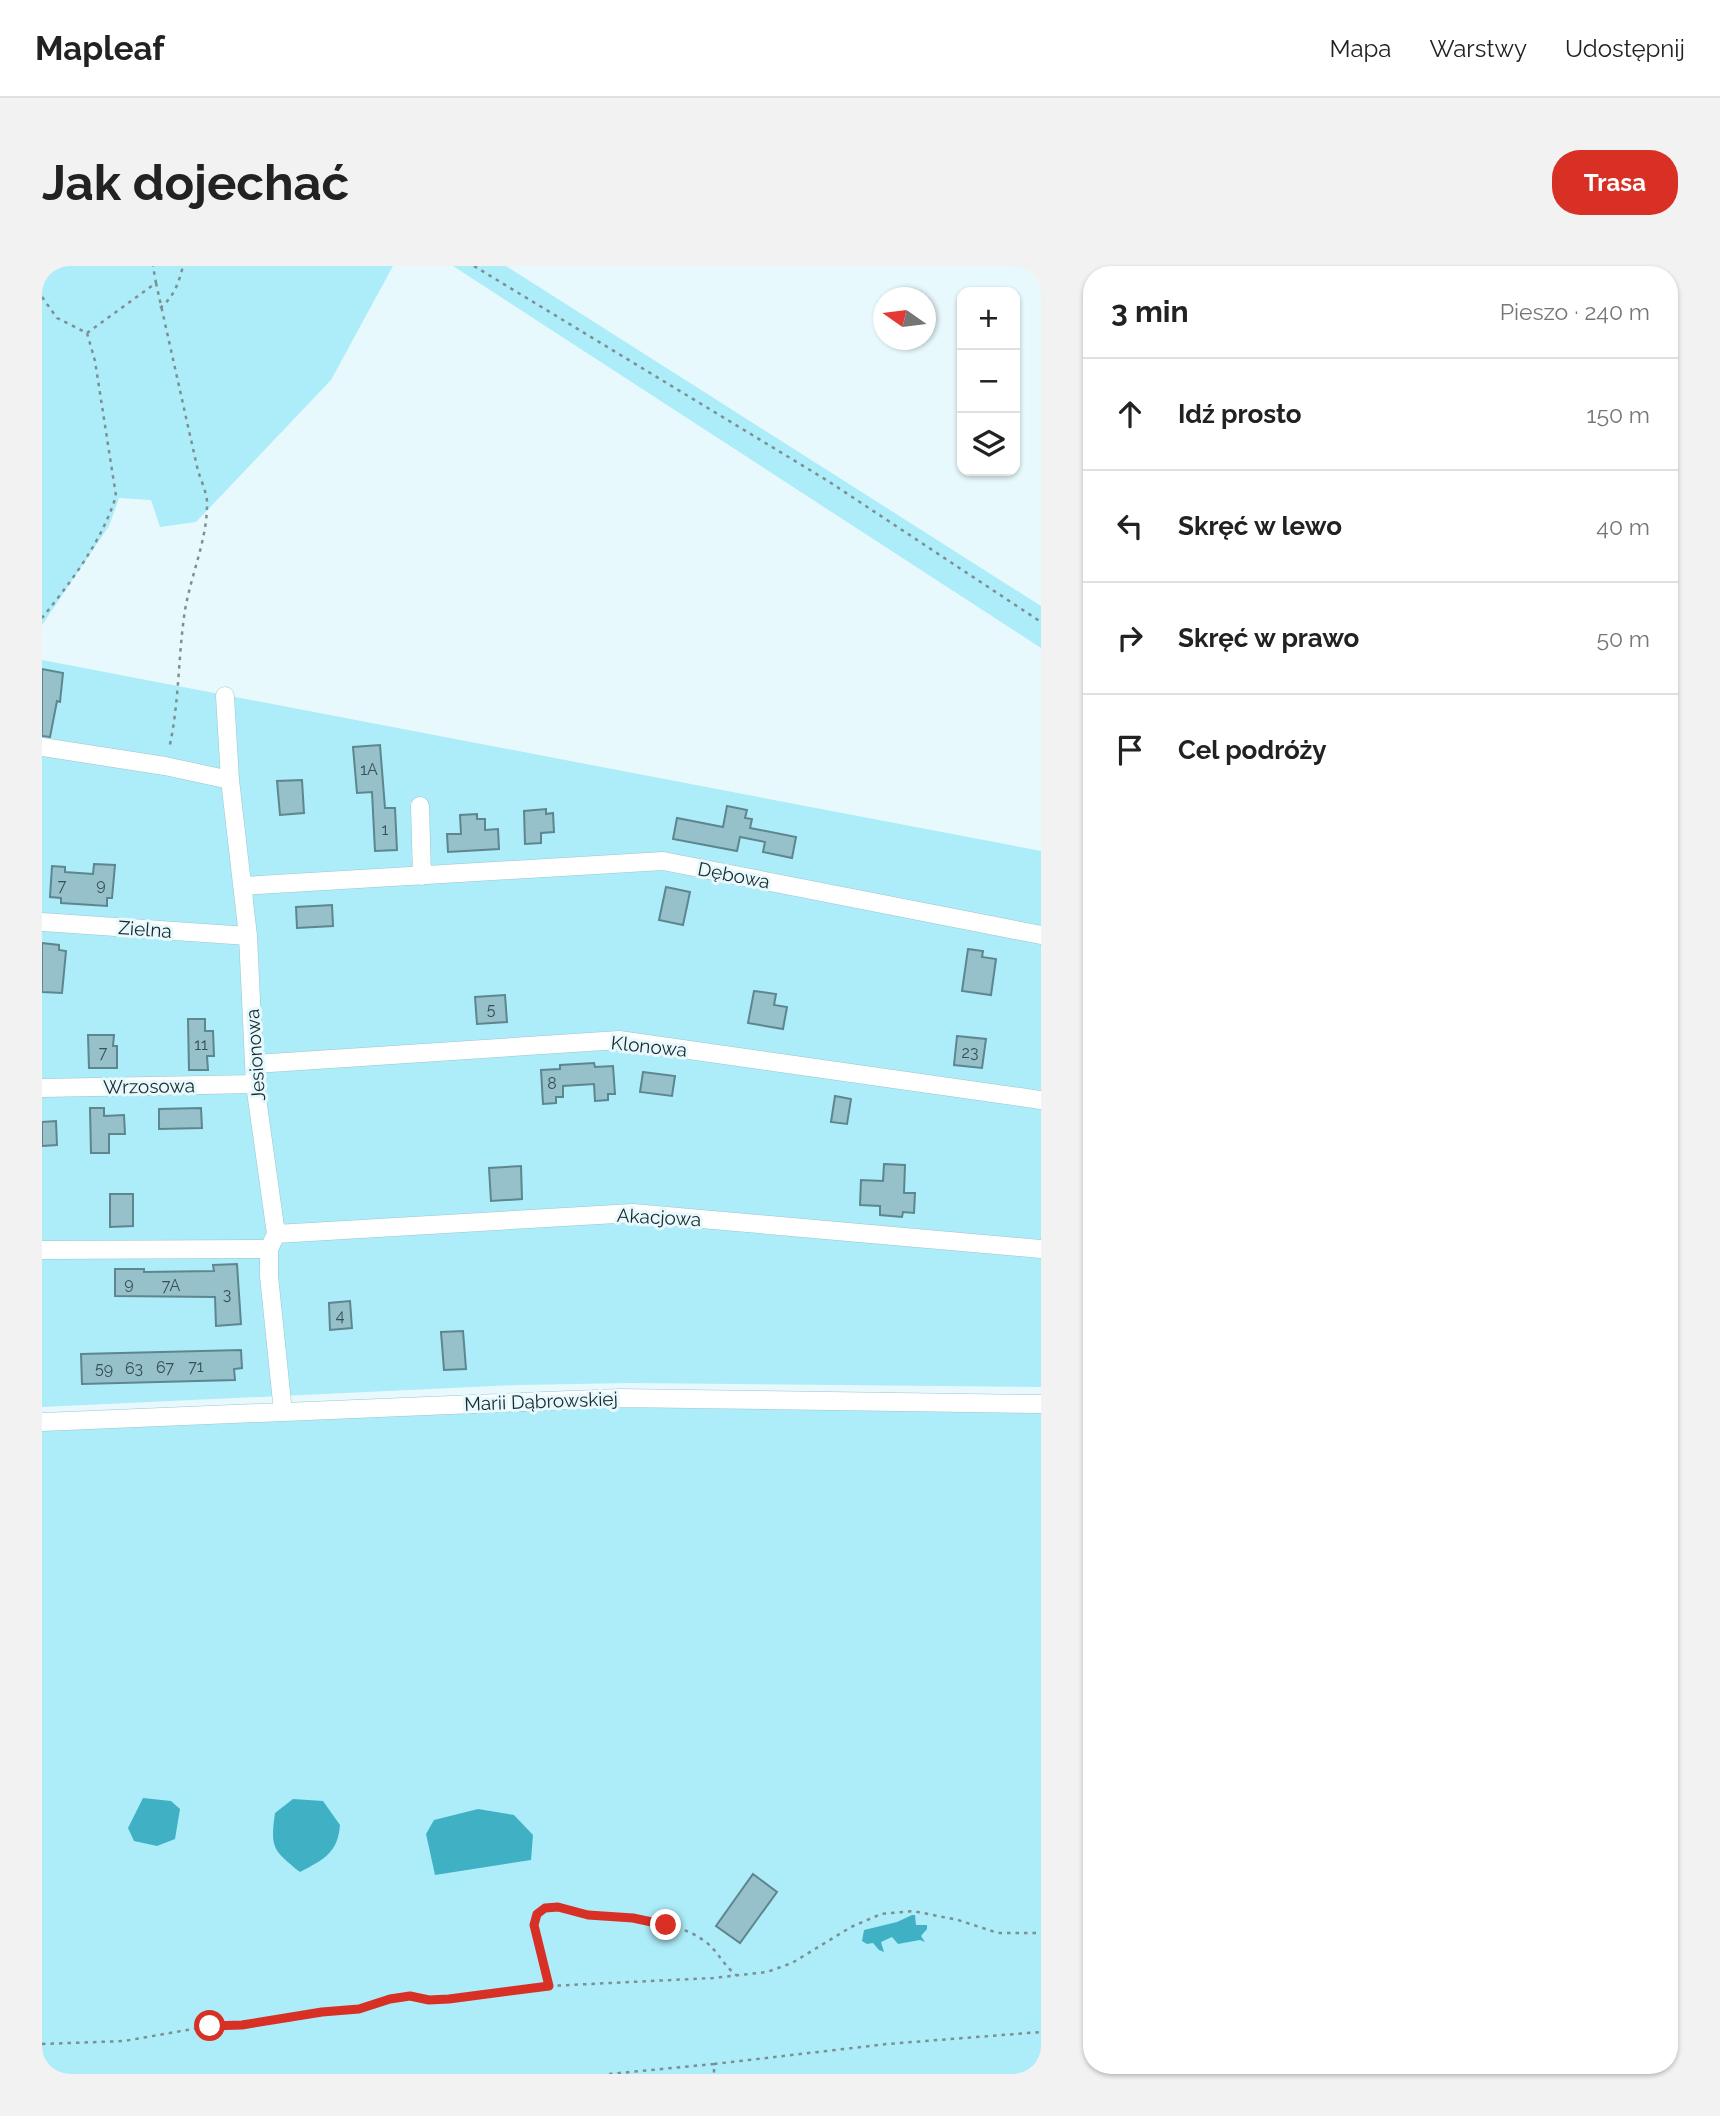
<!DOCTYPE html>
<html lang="pl">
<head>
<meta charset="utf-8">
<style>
  :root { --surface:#fff; --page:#f2f2f2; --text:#222; --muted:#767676; --line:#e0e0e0; --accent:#d93025 }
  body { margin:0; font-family:Raleway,sans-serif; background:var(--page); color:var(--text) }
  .controls { position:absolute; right:21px; top:21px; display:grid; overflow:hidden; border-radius:14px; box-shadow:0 2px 5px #0004 }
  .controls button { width:63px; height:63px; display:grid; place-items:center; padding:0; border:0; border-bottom:2px solid var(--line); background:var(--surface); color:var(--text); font:35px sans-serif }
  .compass { position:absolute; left:831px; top:21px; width:63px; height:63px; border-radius:50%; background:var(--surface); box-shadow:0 2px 5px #0004; rotate:284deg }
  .stop { position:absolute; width:21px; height:21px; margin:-16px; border:5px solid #d93025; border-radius:50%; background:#fff }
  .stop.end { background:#d93025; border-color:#fff; box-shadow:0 2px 7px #0008 }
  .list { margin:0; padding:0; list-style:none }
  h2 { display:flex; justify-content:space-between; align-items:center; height:91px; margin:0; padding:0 28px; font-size:30px }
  h2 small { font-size:23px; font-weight:400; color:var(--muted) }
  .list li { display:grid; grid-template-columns:46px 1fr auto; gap:21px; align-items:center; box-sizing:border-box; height:112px; padding:0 28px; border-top:2px solid var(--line) }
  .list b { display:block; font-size:26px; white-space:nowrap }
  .list em { font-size:23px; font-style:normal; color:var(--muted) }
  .icon { flex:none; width:38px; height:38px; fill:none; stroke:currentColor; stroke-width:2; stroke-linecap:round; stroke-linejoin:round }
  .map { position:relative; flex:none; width:999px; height:1808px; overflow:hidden; border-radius:28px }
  header { display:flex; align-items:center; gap:42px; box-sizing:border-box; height:98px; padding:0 35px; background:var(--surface); border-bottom:2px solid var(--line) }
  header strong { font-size:33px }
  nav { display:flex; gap:38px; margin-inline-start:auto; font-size:24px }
  .intro { display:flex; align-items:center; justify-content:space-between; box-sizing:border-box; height:168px; padding:0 42px }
  h1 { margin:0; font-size:49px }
  .button { padding:18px 32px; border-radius:28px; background:var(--accent); color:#fff; font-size:24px; font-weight:700 }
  main { display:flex; gap:42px; padding:0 42px }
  aside { flex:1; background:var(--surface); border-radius:28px; box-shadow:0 2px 5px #0004 }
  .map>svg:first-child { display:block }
  .green { fill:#adecf9 }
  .water { fill:#40b1c5 }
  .building { fill:#96c1ca; stroke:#5d868e; stroke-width:2 }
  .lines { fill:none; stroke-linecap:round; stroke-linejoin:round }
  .street-casing { stroke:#9bc6cf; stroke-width:19 }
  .path { stroke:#7d8f92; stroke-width:2.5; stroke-dasharray:3.5 5; stroke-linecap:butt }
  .street { stroke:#fff; stroke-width:18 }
  .route { stroke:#d93025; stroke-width:9 }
  .labels { text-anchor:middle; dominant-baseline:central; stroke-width:6; stroke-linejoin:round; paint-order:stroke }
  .number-label { font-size:16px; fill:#385055 }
  .street-label { font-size:19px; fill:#192a2e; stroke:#e7f9fc }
</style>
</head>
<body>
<header>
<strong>Mapleaf</strong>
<nav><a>Mapa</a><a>Warstwy</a><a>Udostępnij</a></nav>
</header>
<div class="intro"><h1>Jak dojechać</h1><a class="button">Trasa</a></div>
<main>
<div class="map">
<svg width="999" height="1808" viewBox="0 0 999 1808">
  <rect width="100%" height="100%" fill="#e7f9fc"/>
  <!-- green -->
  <path class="green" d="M0,0H351L289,114L154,256L118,261L109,234L77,232L67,260L0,359Z
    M411,0H464L999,340V382Z
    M0,394L999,585V1121L588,1117L476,1119L0,1141Z
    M545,1141L999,1146V1808H0V1164Z"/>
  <!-- water -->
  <path class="water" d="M101,1532L129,1535L138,1543L133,1573L115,1580L92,1575L86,1562Z
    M251,1533L281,1535L298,1559C296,1587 281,1594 258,1606C231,1584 228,1582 233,1547Z
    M436,1543L472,1549L491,1569L489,1594L393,1609L384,1568L392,1554Z
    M870,1649H873L874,1659H885V1663L879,1670L883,1676L878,1674L856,1678L850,1671L839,1676L842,1686L837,1684L831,1677L825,1678L820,1675L822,1664L855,1656Z"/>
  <!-- building -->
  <path class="building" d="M0,403L21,407L18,436L15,435L8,471L0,470Z
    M338,479L343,542H353L355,584L333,585L330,526L315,527L311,481Z
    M260,514L262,547L238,549L235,515Z
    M685,540L705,544L703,552L710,553L708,562L754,571L750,592L721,586L723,576L698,571L695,585L631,573L635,552L681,561Z
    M504,543V548L511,547L512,566L499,567V577L483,578L482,545Z
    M435,548V553H443V564L456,563L457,583L406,586L405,568H419L418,549Z
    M52,598L73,599L70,632H65V640L19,637V632L8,631L10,600L23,601V606L51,608Z
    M624,621L648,626L641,659L617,654Z
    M290,639L291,660L255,662L254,641Z
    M0,677L17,679V684L24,685L20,727L0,726Z
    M926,683L941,685L940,691L954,693L949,729L920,725Z
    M712,725L734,728L732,739L745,741L741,763L706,757Z
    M463,729L465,756L435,758L433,731Z
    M146,753H163V765H171L172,790H165L166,804H147Z
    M46,769H72L71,780H75V802H47Z
    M915,770L944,773L940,802L912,799Z
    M552,797L553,801L571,800L573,828H566V834L553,835L552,818L536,819L521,820V831H514V837L501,838L499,804L518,803V799Z
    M601,806L633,810L630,830L598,826Z
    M793,830L809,833L805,858L789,856Z
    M48,842H62V850L82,849L83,868H67V887H49Z
    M159,842L160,862L117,863V843Z
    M14,855L15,879L0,880V856Z
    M842,898L863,899L862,927H873L872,947L861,946L860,951L838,949V940L818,939L819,914L841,915Z
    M479,900L480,933L449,935L447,902Z
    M68,928H91V960L68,961Z
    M195,998L199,1058L174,1060L173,1031L73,1030V1003H102V1006L172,1005L171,999Z
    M308,1035L310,1062L288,1064L287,1037Z
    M421,1065L424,1103L402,1104L399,1066Z
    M199,1084L200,1102L192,1103L193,1114L40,1118L39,1088Z
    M711,1608L735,1626L698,1677L674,1660Z"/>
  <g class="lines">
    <!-- street casing -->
    <g class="street-casing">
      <path id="street" d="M183,430L188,514L206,670L213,818L234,968L227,983V1010L241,1146
        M0,481L123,500L188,514
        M378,540L380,610
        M201,620L621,595L999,669
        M0,656L206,670
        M213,798L577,774L999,834
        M0,822L213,818
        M234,968L591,947L999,983
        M0,984L227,983
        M0,1156L577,1132L999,1138"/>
    </g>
    <!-- path -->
    <path class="path" d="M432,0L786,215L999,356
      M114,17L156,205C159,214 164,225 165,235C166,275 147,312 142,351C136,395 137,439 127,483
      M0,31L15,52L45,67L53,95L74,230C60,275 29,316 0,352
      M118,42C132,31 137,16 141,0
      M45,67L114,17L111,0
      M507,1720L671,1712L725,1706L750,1697L809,1661L839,1648L871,1645L916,1654L956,1667H999
      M0,1778L82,1775L168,1760L200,1759L280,1746L317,1743L348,1733L368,1730L387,1734L407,1733L507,1720L492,1659L494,1648C501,1644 506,1640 514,1641C524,1641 535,1648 546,1649C584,1655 628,1651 661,1674C675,1683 681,1699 694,1709
      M672,1798L845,1778L999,1766
      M567,1808L672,1798V1808"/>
    <!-- street -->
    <use href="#street" class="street"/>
  </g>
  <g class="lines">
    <!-- route -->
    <path class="route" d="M168,1760L200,1759L280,1746L317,1743L348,1733L368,1730L387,1734L407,1733L507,1720L492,1659L495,1648L503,1642L516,1641L546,1649L591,1652L624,1659"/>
  </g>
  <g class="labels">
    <!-- number labels -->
    <g class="number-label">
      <text x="327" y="503">1A</text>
      <text x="343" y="563">1</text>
      <text x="59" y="618">9</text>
      <text x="20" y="619">7</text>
      <text x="449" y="743">5</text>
      <text x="159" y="778">11</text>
      <text x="61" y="786">7</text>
      <text x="928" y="786">23</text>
      <text x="510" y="817">8</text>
      <text x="87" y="1017">9</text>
      <text x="129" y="1019">7A</text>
      <text x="185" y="1028">3</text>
      <text x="298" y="1049">4</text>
      <text x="154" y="1100">71</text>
      <text x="123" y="1101">67</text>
      <text x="62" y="1102">59</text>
      <text x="92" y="1102">63</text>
    </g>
    <!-- street labels -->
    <g class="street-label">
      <text transform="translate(692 609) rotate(11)">Dębowa</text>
      <text transform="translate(103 663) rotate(4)">Zielna</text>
      <text transform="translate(607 780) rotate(6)">Klonowa</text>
      <text transform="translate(213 789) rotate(-94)">Jesionowa</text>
      <text transform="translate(107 820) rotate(-1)">Wrzosowa</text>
      <text transform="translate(617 951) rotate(3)">Akacjowa</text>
      <text transform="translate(499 1135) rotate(-2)">Marii Dąbrowskiej</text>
    </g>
  </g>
</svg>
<div class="controls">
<button>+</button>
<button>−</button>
<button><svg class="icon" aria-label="layers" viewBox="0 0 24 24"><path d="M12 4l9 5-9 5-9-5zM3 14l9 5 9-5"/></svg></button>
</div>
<svg class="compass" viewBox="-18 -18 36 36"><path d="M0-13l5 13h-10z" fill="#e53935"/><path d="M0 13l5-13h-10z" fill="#767676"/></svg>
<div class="stop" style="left:168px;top:1760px"></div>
<div class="stop end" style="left:624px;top:1659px"></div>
</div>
<aside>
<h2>3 min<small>Pieszo · 240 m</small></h2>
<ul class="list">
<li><svg class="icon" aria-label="ahead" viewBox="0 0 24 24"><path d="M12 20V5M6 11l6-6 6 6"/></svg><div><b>Idź prosto</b></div><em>150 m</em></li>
<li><svg class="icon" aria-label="left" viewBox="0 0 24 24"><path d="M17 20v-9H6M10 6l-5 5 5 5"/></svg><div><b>Skręć w lewo</b></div><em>40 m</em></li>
<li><svg class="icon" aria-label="right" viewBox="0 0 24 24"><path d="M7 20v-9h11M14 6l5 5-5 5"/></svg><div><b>Skręć w prawo</b></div><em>50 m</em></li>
<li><svg class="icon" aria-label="arrive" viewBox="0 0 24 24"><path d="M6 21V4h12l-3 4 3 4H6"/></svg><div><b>Cel podróży</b></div></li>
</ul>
</aside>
</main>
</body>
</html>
